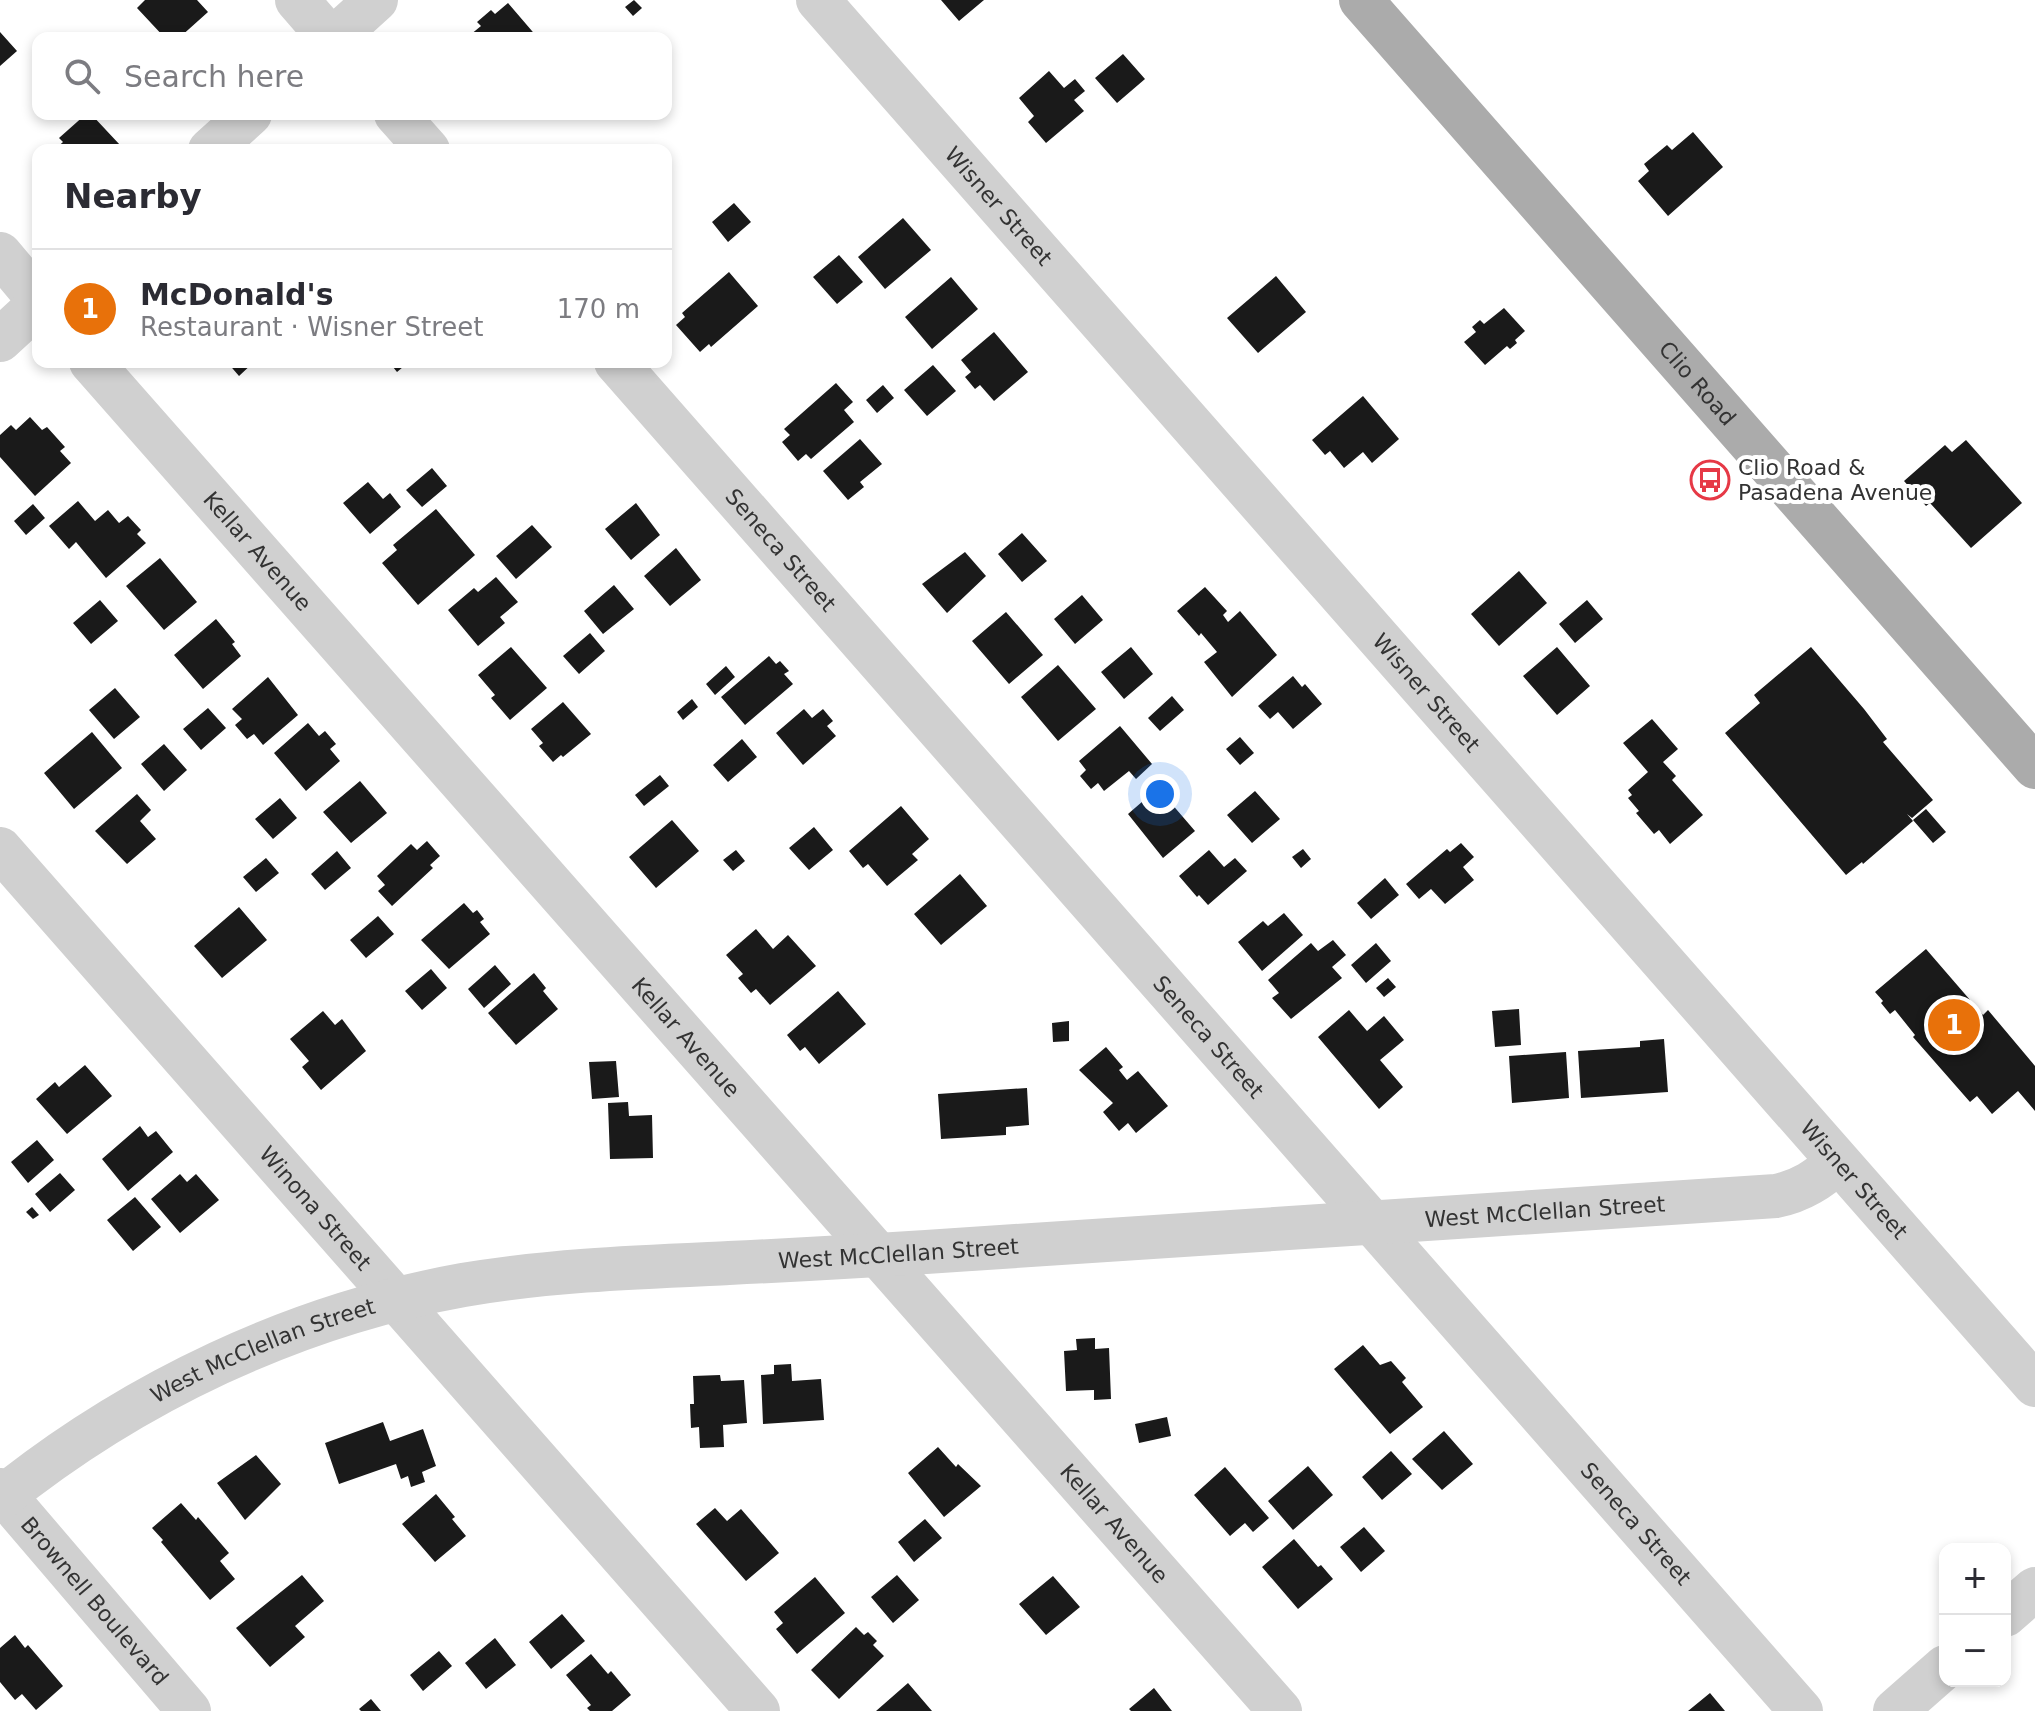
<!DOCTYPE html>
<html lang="en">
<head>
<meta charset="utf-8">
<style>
  :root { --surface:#fff; --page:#f7f7f7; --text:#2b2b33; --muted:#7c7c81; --line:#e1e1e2; --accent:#0b8043 }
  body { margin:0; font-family:"DejaVu Sans",sans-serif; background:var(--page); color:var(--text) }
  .controls { position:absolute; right:24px; bottom:24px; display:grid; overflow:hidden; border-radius:16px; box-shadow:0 4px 12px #0003 }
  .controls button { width:72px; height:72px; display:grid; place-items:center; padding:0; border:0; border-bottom:2px solid var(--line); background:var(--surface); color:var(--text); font:40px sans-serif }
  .you { position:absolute; left:1160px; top:794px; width:28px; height:28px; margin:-20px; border:6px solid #fff; border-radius:50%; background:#1a73e8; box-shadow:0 0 0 12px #1a73e833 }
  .badge { display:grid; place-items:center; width:52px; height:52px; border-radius:50%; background:var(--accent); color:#fff; font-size:26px; font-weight:700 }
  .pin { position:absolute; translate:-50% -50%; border:4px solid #fff; box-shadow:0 2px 8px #0006 }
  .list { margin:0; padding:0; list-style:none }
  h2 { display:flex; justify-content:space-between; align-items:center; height:104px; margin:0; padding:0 32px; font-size:34px }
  h2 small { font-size:26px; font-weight:400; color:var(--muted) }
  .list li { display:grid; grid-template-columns:52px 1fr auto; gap:24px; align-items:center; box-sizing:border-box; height:120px; padding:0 32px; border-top:2px solid var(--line) }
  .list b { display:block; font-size:30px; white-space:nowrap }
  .list p { margin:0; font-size:26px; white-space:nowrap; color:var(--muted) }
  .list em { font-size:26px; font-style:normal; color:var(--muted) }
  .icon { flex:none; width:44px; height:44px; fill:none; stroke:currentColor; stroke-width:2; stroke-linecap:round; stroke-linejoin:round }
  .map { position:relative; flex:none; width:2035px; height:1711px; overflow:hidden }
  .search { position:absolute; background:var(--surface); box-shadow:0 4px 12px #0003; left:32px; top:32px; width:640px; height:88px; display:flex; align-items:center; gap:20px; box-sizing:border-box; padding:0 28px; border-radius:16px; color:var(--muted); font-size:30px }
  .panel { position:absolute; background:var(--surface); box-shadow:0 4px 12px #0003; left:32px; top:144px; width:640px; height:224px; border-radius:16px }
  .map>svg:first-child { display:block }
  .building { fill:#1a1a1a }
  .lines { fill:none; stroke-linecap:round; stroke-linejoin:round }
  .minor { stroke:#d0d0d0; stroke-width:44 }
  .major { stroke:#ababab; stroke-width:44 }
  .labels { text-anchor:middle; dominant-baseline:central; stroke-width:8; stroke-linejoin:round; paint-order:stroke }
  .street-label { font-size:22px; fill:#333; stroke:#fff }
  .poi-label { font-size:22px; fill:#333; stroke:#fff; text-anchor:start }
</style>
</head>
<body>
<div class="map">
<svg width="2035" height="1711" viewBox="0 0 2035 1711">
  <rect width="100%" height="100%" fill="#fff"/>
  <!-- building -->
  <path class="building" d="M145,0H197L208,12L179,38H165L137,8Z
    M634,0L642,8L633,16L625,7Z
    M941,0H984L959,21Z
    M508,3L538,38H472L470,35L481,26L477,22L491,10L495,14Z
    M0,32L17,51L0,66Z
    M1123,54L1145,79L1117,103L1095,78Z
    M1049,71L1064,88L1075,79L1085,91L1074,100L1084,111L1046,143L1028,122L1034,116L1019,98Z
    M86,114H91L120,145L115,150H54L63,142L59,138Z
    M1693,132L1723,167L1668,216L1638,181L1649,171L1644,164L1667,145L1672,150Z
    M734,203L751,222L728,242L712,222Z
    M903,218L931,250L885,289L858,257Z
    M839,255L863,282L837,304L813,277Z
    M729,272L758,306L711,347L709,344L700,352L676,325L685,317L682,313Z
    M1276,276L1306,312L1258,353L1227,318Z
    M951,277L978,309L932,349L905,317Z
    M1504,308L1525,331L1515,340L1517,343L1510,349L1507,346L1485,365L1464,342L1476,332L1472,327L1480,320L1484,324Z
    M994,332L1028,372L994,401L980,385L975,389L965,377L971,372L961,360Z
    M227,362H254L239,376Z
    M389,362H409L397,372Z
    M933,365L956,391L927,416L904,390Z
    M836,383L853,402L844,410L854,422L811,459L806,454L798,461L782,442L790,435L784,429Z
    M883,385L894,398L877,413L866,400Z
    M1363,396L1399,439L1372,463L1363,452L1344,468L1330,451L1325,455L1312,440Z
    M30,417L42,430L47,427L65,447L60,451L71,463L35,496L0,457V435L11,425L16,430Z
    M860,439L882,464L860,482L864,487L848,500L823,471Z
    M1966,440L2022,503L1971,548L1930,503L1926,506L1904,481L1945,445L1952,452Z
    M432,468L447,486L422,507L406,490Z
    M368,482L383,499L390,493L401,507L370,534L343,503Z
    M78,501L95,521L108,510L119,523L128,516L141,530L137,534L146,543L106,578L76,542L69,549L49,526Z
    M636,503L660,535L631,560L605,529Z
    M33,504L45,518L26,535L14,521Z
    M436,509L475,555L418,605L382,563L397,550L393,545Z
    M532,525L552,547L516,579L496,556Z
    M1022,533L1047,561L1022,582L998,554Z
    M676,548L701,580L670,606L644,576Z
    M965,552L986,576L947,613L922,584Z
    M160,558L197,602L164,630L126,586Z
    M1519,571L1547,603L1499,646L1471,614Z
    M496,577L518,602L500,617L505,623L478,646L448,610L474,588L478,592Z
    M614,585L634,609L603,634L584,611Z
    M1205,587L1227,611L1223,615L1228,622L1240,611L1277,655L1232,697L1204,662L1217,652L1201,633L1199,636L1177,611Z
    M1082,595L1103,620L1075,644L1054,619Z
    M100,600L118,621L91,644L73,623Z
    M1587,600L1603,619L1575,643L1559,624Z
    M1006,612L1043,655L1009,684L972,641Z
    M216,619L235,642L232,644L241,656L203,689L174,655Z
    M590,633L605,651L579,674L563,656Z
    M511,647L547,688L510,720L491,698L495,695L478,675Z
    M1131,647L1153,674L1124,699L1101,672Z
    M1557,647L1590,686L1557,715L1523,676Z
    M1811,647L1864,709L1887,739L1883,742L1933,800L1912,818L1907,814L1913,821L1863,864L1862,862L1846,875L1725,733L1760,703L1754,695Z
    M769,656L776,664L780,661L789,671L784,674L793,684L745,725L721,697Z
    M1058,665L1096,709L1058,741L1021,697Z
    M726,666L735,677L715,695L706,684Z
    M1293,676L1302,687L1305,684L1322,704L1293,729L1278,712L1270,719L1258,706Z
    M268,677L298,715L263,745L254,734L247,739L235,725L242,719L232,709Z
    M115,688L140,717L114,739L89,710Z
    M1172,696L1184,710L1160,731L1148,718Z
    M692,699L698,707L683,720L677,712Z
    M563,702L591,734L563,757L561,755L553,762L539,746L543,743L531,729Z
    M208,708L226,728L201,750L183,729Z
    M804,709L812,718L823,709L833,721L827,726L836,736L803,765L776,733Z
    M1652,719L1678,749L1663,762L1676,776L1672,780L1703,815L1670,844L1659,830L1654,834L1636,813L1639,811L1628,798L1632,795L1628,790L1648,772L1623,743Z
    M308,723L319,736L325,731L336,744L330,749L340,761L306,791L274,753Z
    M1120,726L1152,764L1136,779L1129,771L1104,791L1098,783L1091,789L1080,776L1086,770L1079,761Z
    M92,732L122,768L74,809L44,773Z
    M1240,737L1254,753L1240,765L1226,749Z
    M742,739L757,757L728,782L713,765Z
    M164,744L187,770L164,791L141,764Z
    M660,775L669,786L644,806L635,795Z
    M360,781L387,813L351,843L323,812Z
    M1158,788L1195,831L1163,858L1128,814Z
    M1255,791L1280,819L1252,843L1227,815Z
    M137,794L151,810L140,821L156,839L127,864L95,831Z
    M280,798L297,818L273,839L255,819Z
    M901,806L929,839L912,854L918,860L887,886L868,864L863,868L849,851Z
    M1926,809L1946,832L1933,843L1913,820Z
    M672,820L699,851L656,888L629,857Z
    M814,827L833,850L809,870L789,848Z
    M427,841L440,856L430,865L433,868L392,906L378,891L385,885L377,876L411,844L417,850Z
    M1461,843L1474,857L1463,867L1474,880L1445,904L1431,889L1419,899L1406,884L1447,849L1450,852Z
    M1303,849L1311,859L1301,868L1292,857Z
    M736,850L745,861L733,871L723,860Z
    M1209,850L1224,867L1235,858L1247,871L1208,905L1199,895L1197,897L1179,876Z
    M337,851L351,868L325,890L311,874Z
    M266,858L279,873L256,892L243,877Z
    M960,874L987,906L941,945L914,914Z
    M1385,878L1399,895L1371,919L1357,903Z
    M464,903L473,913L477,910L484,919L480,922L490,934L449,969L421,940Z
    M239,907L267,940L222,978L194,946Z
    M1284,913L1303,935L1262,971L1238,942L1263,921L1268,926Z
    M378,916L394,934L366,958L350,940Z
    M756,929L773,949L788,935L816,966L770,1005L756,989L751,993L738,978L743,974L726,955Z
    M1333,940L1346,955L1332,967L1342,978L1291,1019L1272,998L1279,993L1268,980L1311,943L1318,951Z
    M1376,943L1391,961L1366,983L1351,965Z
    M1926,949L1983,1015L1988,1010L2035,1066V1111L2018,1091L1992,1114L1977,1096L1970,1102L1913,1037L1915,1035L1895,1010L1890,1014L1881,1003L1883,1001L1875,992Z
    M495,965L511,984L484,1008L468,989Z
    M431,969L447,988L422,1010L405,991Z
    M534,973L546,988L543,991L558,1009L516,1045L488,1013Z
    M1388,978L1396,987L1384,997L1376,988Z
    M838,991L866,1024L819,1064L805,1047L800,1051L787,1035Z
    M1519,1009L1521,1045L1495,1047L1492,1011Z
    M1349,1010L1367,1031L1384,1016L1404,1040L1380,1060L1403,1087L1379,1109L1318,1037Z
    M323,1011L335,1025L342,1019L366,1051L321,1090L302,1067L309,1061L290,1039Z
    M1069,1021V1041L1053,1042L1052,1023Z
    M1664,1039L1668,1092L1581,1098L1578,1051L1640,1047V1041Z
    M1106,1047L1123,1067L1119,1070L1127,1080L1138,1071L1168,1106L1136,1133L1128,1123L1119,1131L1103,1112L1113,1103L1079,1070Z
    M1566,1052L1569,1098L1512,1103L1509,1056Z
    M616,1061L619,1097L592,1099L589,1062Z
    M85,1065L112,1096L67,1134L36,1099L55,1082L59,1087Z
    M1027,1088L1029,1125L1006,1127V1135L941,1139L938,1094Z
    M628,1102L629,1116L652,1115L653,1158L610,1159L608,1103Z
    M140,1126L148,1137L156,1131L173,1152L128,1191L102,1159Z
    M37,1140L54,1160L28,1183L11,1162Z
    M60,1173L75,1190L50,1212L35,1194Z
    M180,1174L187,1182L196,1174L219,1200L180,1233L151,1199Z
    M135,1197L161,1227L133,1251L107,1220Z
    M32,1207L39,1215L33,1219L26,1212Z
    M1095,1338V1349L1109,1348L1111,1399L1094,1400V1390L1066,1391L1064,1351L1077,1350L1076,1339Z
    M1363,1345L1380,1365L1391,1361L1406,1378L1402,1382L1423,1407L1390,1434L1334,1369Z
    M791,1364L792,1381L821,1379L824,1420L763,1424L761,1375L774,1374V1365Z
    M720,1375L721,1381L744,1380L747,1423L723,1425L724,1447L700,1448L699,1427L691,1428L690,1404H694L693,1376Z
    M1167,1417L1171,1436L1139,1443L1135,1424Z
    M383,1422L390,1441L423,1429L436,1466L422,1472L425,1482L411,1487L408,1476L401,1479L396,1464L339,1484L325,1443Z
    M1444,1431L1473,1464L1442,1490L1412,1459Z
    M938,1447L956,1467L958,1464L981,1486L944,1517L908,1473Z
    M1391,1451L1412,1474L1382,1500L1362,1477Z
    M256,1455L281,1484L245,1520L217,1483Z
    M1308,1466L1333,1495L1293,1530L1268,1501Z
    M1225,1467L1269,1518L1253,1532L1245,1523L1230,1536L1194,1495Z
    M436,1494L455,1517L452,1519L466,1536L435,1562L402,1524Z
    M181,1503L196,1520L198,1517L229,1553L220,1561L235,1579L210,1600L161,1542L163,1540L152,1528Z
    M715,1508L727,1521L741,1509L779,1553L746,1581L696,1524Z
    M925,1519L942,1538L914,1562L898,1542Z
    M1364,1527L1385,1551L1361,1572L1340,1547Z
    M1294,1539L1318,1567L1321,1565L1333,1579L1298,1609L1262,1567Z
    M302,1575L324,1601L295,1626L305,1637L270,1667L236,1628Z
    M897,1575L919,1600L893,1623L871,1597Z
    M1053,1576L1080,1607L1046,1635L1019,1604Z
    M815,1577L845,1613L797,1654L776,1629L783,1623L774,1612Z
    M562,1614L585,1641L551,1669L529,1642Z
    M856,1627L864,1635L868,1632L877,1641L873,1645L884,1656L839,1699L811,1670Z
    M15,1635L25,1648L28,1645L63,1686L36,1710L22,1694L15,1700L0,1682V1648Z
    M495,1638L516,1665L486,1689L465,1663Z
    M439,1651L452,1666L423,1691L410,1675Z
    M591,1654L608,1674L611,1671L631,1695L612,1711H590L587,1708L591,1705L566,1675Z
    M908,1683L932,1711H876Z
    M1154,1688L1172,1711H1131L1129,1709Z
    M1710,1693L1725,1711H1688Z
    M371,1699L381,1711H361L359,1709Z"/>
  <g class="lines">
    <!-- minor -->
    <g class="minor">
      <path d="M297,0L330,38"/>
      <path id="s1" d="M818,0L2035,1385"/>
      <path d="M334,38L376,0"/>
      <path d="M396,114L428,150"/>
      <path d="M210,150L250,114"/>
      <path d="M0,254L38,299"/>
      <path d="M0,340L38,305"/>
      <path id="s2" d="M91,362L1280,1711"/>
      <path id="s3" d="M616,362L1801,1711"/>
      <path id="s4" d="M0,849L758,1711"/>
      <path id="s5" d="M0,1490L189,1711"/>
      <path id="s6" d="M0,1499C133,1392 295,1315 463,1285C551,1270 640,1267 729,1263C815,1259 900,1254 986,1248C1249,1230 1513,1214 1776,1196C1801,1191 1819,1179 1838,1162"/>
      <path d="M2005,1615L2035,1589"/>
      <path d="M1895,1711L1945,1667"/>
    </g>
    <!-- major -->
    <path class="major" id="s7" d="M1361,0L2035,767"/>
  </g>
  <!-- icons -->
  <defs>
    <g id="bus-ring" transform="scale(2)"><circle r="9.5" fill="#fff" stroke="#e63946" stroke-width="1.5"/><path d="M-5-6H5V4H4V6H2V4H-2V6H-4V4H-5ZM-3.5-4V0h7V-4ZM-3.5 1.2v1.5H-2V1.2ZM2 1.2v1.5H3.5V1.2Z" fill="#e63946"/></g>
  </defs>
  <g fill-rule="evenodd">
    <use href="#bus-ring" x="1710" y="480"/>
  </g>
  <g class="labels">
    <!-- street labels -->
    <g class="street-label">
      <text stroke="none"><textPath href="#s1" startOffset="274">Wisner Street</textPath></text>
      <text stroke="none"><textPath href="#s7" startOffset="510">Clio Road</textPath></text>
      <text stroke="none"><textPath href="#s3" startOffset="250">Seneca Street</textPath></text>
      <text stroke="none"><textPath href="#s2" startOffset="252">Kellar Avenue</textPath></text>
      <text stroke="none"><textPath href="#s1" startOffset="922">Wisner Street</textPath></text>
      <text stroke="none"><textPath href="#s2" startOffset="900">Kellar Avenue</textPath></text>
      <text stroke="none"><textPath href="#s3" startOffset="898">Seneca Street</textPath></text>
      <text stroke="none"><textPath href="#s1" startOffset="1570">Wisner Street</textPath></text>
      <text stroke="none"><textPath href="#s4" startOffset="478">Winona Street</textPath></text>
      <text stroke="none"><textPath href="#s6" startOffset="1600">West McClellan Street</textPath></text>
      <text stroke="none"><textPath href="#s6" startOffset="952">West McClellan Street</textPath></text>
      <text stroke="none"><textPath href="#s6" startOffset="304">West McClellan Street</textPath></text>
      <text stroke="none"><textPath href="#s2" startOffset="1548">Kellar Avenue</textPath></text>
      <text stroke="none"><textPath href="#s3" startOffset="1546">Seneca Street</textPath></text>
      <text stroke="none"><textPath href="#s5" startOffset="146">Brownell Boulevard</textPath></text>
    </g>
    <!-- poi labels -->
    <g class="poi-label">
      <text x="1738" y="467">Clio Road &amp;<tspan x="1738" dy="25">Pasadena Avenue</tspan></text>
    </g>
  </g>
</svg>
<div class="controls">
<button>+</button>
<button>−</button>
</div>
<div class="you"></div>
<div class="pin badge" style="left:1954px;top:1025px;background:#e8710a">1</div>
<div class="search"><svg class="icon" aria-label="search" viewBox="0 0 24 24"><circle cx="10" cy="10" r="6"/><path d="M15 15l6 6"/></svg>Search here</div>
<section class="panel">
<h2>Nearby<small></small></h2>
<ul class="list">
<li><span class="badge" style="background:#e8710a">1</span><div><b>McDonald's</b><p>Restaurant · Wisner Street</p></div><em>170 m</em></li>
</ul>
</section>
</div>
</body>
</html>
